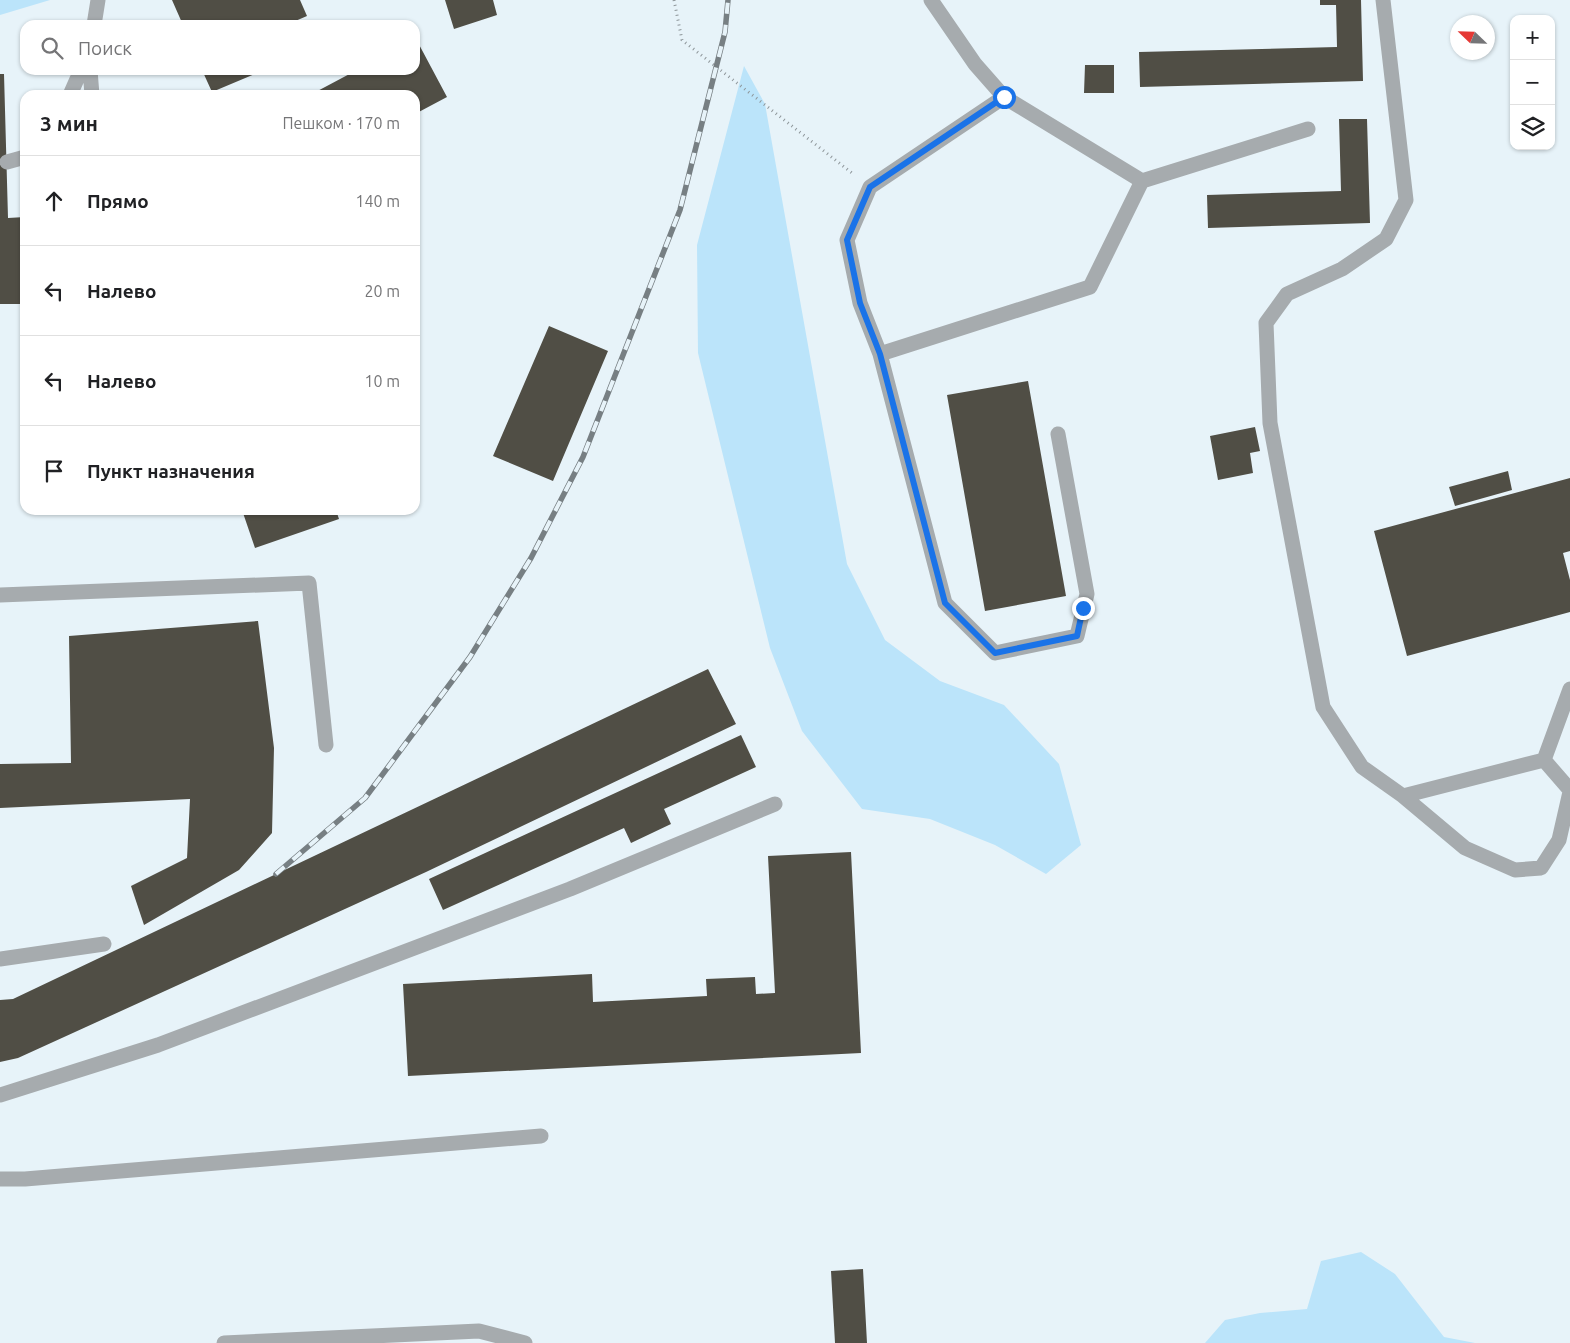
<!DOCTYPE html>
<html lang="ru">
<head>
<meta charset="utf-8">
<style>
  :root { --surface:#fff; --page:#f2f2f2; --text:#202124; --muted:#757577; --line:#e0e0e0 }
  body { margin:0; font-family:Ubuntu,sans-serif; background:var(--page); color:var(--text) }
  .controls { position:absolute; right:15px; top:15px; display:grid; overflow:hidden; border-radius:10px; box-shadow:0 1px 4px #0004 }
  .controls button { width:45px; height:45px; display:grid; place-items:center; padding:0; border:0; border-bottom:1px solid var(--line); background:var(--surface); color:var(--text); font:25px sans-serif }
  .compass { position:absolute; left:1450px; top:15px; width:45px; height:45px; border-radius:50%; background:var(--surface); box-shadow:0 1px 4px #0004; rotate:293deg }
  .stop { position:absolute; width:15px; height:15px; margin:-11px; border:4px solid #1a73e8; border-radius:50%; background:#fff }
  .stop.end { background:#1a73e8; border-color:#fff; box-shadow:0 1px 5px #0008 }
  .list { margin:0; padding:0; list-style:none }
  h2 { display:flex; justify-content:space-between; align-items:center; height:65px; margin:0; padding:0 20px; font-size:21px }
  h2 small { font-size:16px; font-weight:400; color:var(--muted) }
  .list li { display:grid; grid-template-columns:32px 1fr auto; gap:15px; align-items:center; box-sizing:border-box; height:90px; padding:0 20px; border-top:1px solid var(--line) }
  .list b { display:block; font-size:19px; white-space:nowrap }
  .list em { font-size:16px; font-style:normal; color:var(--muted) }
  .icon { flex:none; width:28px; height:28px; fill:none; stroke:currentColor; stroke-width:2; stroke-linecap:round; stroke-linejoin:round }
  .map { position:relative; flex:none; width:1570px; height:1343px; overflow:hidden }
  .search { position:absolute; background:var(--surface); box-shadow:0 1px 4px #0004; left:20px; top:20px; width:400px; height:55px; display:flex; align-items:center; gap:12px; box-sizing:border-box; padding:0 18px; border-radius:15px; color:var(--muted); font-size:19px }
  .panel { position:absolute; background:var(--surface); box-shadow:0 1px 4px #0004; left:20px; top:90px; width:400px; height:425px; border-radius:15px }
  .map>svg:first-child { display:block }
  .green { fill:#bbe4fa }
  .building { fill:#504e45 }
  .lines { fill:none; stroke-linecap:round; stroke-linejoin:round }
  .path { stroke:#8e969a; stroke-width:3; stroke-dasharray:1 4; stroke-linecap:butt }
  .service { stroke:#a6abae; stroke-width:15 }
  .rail-casing { stroke:#777f83; stroke-width:5.5 }
  .rail { stroke:#e7f3f9; stroke-width:4; stroke-dasharray:11; stroke-linecap:butt }
  .route { stroke:#1a73e8; stroke-width:6 }
</style>
</head>
<body>
<div class="map">
<svg width="1570" height="1343" viewBox="0 0 1570 1343">
  <rect width="100%" height="100%" fill="#e7f3f9"/>
  <!-- green -->
  <path class="green" d="M0,0H50L0,15Z
    M744,66L765,104L847,564L885,640L940,681L1004,705L1059,764L1081,845L1046,874L995,845L930,819L862,809L802,731L770,648L698,353L697,245Z
    M1361,1252L1395,1274L1444,1337L1475,1343H1205L1225,1320L1260,1313L1307,1309L1321,1261Z"/>
  <!-- building -->
  <path class="building" d="M172,0H300L307,16L286,25H183Z
    M445,0H493L497,15L454,29Z
    M1320,0H1361L1363,81L1140,87L1139,52L1337,47L1336,5H1320Z
    M415,37L447,97L415,114V95H310L357,70H415Z
    M1085,65H1114V93H1084Z
    M202,70H264L212,92Z
    M0,74H4L8,218L25,217V304H0Z
    M1339,119H1367L1370,223L1208,228L1207,195L1341,191Z
    M549,326L608,351L553,481L493,456Z
    M1028,381L1066,596L985,611L947,395Z
    M1255,427L1260,451L1250,453L1253,473L1218,480L1210,436Z
    M1508,471L1512,490L1455,506L1449,487Z
    M1570,478V551L1563,553L1570,580V612L1407,656L1374,531Z
    M242,510H336L339,519L255,548Z
    M258,621L274,748L272,833L239,870L144,925L131,886L187,858L190,799L0,808V764L71,763L69,636Z
    M708,669L736,724L426,872L18,1058L0,1062V1000L13,999Z
    M741,735L756,767L664,809L671,824L631,843L624,828L443,910L429,879Z
    M851,852L861,1053L408,1076L403,984L592,974L593,1002L707,996L706,979L755,977L756,994L775,993L768,856Z
    M863,1269L867,1343H835L831,1271Z"/>
  <g class="lines">
    <!-- path -->
    <path class="path" d="M674,0L682,40L852,173"/>
    <!-- service -->
    <path class="service" d="M931,0L975,64L1004,97L1142,181L1308,129
      M1383,0L1406,200L1386,239L1342,269L1287,294L1266,323L1270,423L1323,707L1362,767L1403,796L1544,760L1570,689
      M94,25L98,0
      M90,70L92,95
      M70,95L81,70
      M1004,97L870,187L847,240L860,303L880,354L945,603L995,653L1077,636L1087,594L1058,434
      M7,162L25,157
      M880,354L1090,287L1142,181
      M0,595L309,583L326,745
      M1544,760L1570,790
      M1403,796L1465,848L1515,870L1541,868L1559,840L1570,792
      M0,959L104,944
      M0,1095L158,1045L570,889L775,804
      M0,1179H25L541,1136
      M224,1343L479,1331L525,1343"/>
    <!-- rail casing -->
    <g class="rail-casing">
      <path id="rail" d="M276,874L365,798L470,657L531,558L583,457L680,210L725,32L728,0"/>
    </g>
    <!-- rail -->
    <use href="#rail" class="rail"/>
  </g>
  <g class="lines">
    <!-- route -->
    <path class="route" d="M1004,97L870,187L847,240L860,303L880,354L945,603L995,653L1077,636L1083,608"/>
  </g>
</svg>
<div class="controls">
<button>+</button>
<button>−</button>
<button><svg class="icon" aria-label="layers" viewBox="0 0 24 24"><path d="M12 4l9 5-9 5-9-5zM3 14l9 5 9-5"/></svg></button>
</div>
<svg class="compass" viewBox="-18 -18 36 36"><path d="M0-13l5 13h-10z" fill="#e53935"/><path d="M0 13l5-13h-10z" fill="#757577"/></svg>
<div class="stop" style="left:1004px;top:97px"></div>
<div class="stop end" style="left:1083px;top:608px"></div>
<div class="search"><svg class="icon" aria-label="search" viewBox="0 0 24 24"><circle cx="10" cy="10" r="6"/><path d="M15 15l6 6"/></svg>Поиск</div>
<section class="panel">
<h2>3 мин<small>Пешком · 170 m</small></h2>
<ul class="list">
<li><svg class="icon" aria-label="ahead" viewBox="0 0 24 24"><path d="M12 20V5M6 11l6-6 6 6"/></svg><div><b>Прямо</b></div><em>140 m</em></li>
<li><svg class="icon" aria-label="left" viewBox="0 0 24 24"><path d="M17 20v-9H6M10 6l-5 5 5 5"/></svg><div><b>Налево</b></div><em>20 m</em></li>
<li><svg class="icon" aria-label="left" viewBox="0 0 24 24"><path d="M17 20v-9H6M10 6l-5 5 5 5"/></svg><div><b>Налево</b></div><em>10 m</em></li>
<li><svg class="icon" aria-label="arrive" viewBox="0 0 24 24"><path d="M6 21V4h12l-3 4 3 4H6"/></svg><div><b>Пункт назначения</b></div></li>
</ul>
</section>
</div>
</body>
</html>
